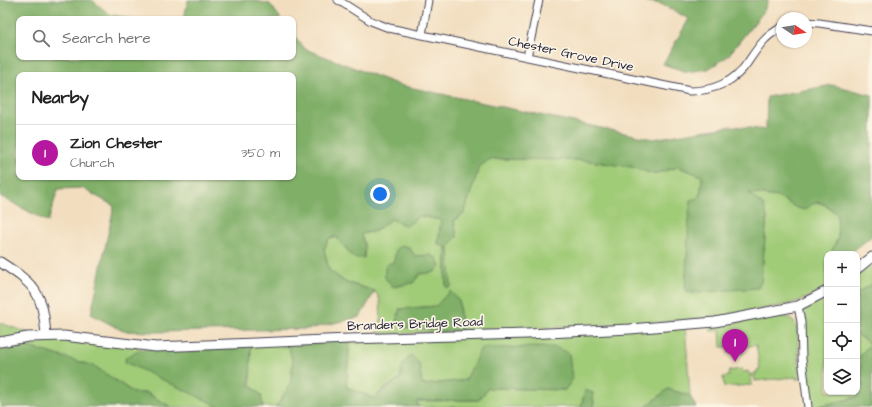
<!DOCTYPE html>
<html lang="en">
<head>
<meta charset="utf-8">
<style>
  :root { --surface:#fff; --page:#f2f2f2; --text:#222; --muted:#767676; --line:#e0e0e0; --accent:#b5179e }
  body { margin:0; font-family:"Architects Daughter",sans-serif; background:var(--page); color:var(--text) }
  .controls { position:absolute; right:12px; bottom:12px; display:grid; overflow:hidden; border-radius:8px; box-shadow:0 1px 3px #0004 }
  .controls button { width:36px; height:36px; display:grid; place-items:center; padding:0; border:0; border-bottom:1px solid var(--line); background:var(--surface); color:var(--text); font:20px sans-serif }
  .compass { position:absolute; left:776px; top:12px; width:36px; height:36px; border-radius:50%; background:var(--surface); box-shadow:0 1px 3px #0004; rotate:102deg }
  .you { position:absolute; left:380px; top:194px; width:14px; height:14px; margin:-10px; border:3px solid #fff; border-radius:50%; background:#1a73e8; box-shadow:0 0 0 6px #1a73e833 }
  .badge { display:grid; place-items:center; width:26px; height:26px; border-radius:50%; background:var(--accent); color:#fff; font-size:13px; font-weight:700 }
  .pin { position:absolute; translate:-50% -33px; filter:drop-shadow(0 1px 2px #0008) }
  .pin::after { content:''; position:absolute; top:21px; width:14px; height:12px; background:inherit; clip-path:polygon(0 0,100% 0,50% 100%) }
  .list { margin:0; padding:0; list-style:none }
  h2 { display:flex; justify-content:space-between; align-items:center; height:52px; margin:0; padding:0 16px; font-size:17px }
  h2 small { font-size:13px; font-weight:400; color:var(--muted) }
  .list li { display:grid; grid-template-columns:26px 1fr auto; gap:12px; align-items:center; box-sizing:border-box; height:56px; padding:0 16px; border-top:1px solid var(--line) }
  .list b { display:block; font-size:15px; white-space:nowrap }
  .list p { margin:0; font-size:13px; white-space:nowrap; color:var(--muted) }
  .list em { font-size:13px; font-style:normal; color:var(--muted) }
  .icon { flex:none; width:22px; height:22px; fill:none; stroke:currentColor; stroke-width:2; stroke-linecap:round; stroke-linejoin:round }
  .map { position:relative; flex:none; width:872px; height:407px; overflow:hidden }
  .search { position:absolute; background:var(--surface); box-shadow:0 1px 3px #0004; left:16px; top:16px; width:280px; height:44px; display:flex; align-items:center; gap:10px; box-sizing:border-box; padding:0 14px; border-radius:8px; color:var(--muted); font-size:15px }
  .panel { position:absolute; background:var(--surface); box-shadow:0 1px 3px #0004; left:16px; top:72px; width:280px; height:108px; border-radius:8px }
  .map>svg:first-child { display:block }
  .green { fill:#a0cb77; stroke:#617659 }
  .forest { fill:#80af68; stroke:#516852; fill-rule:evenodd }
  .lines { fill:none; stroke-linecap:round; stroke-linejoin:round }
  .minor-casing { stroke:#413e4f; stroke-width:9 }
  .tertiary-casing { stroke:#413e4f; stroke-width:11 }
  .minor { stroke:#fff; stroke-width:7 }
  .tertiary { stroke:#fff; stroke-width:9 }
  .labels { text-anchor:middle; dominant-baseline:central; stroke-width:3.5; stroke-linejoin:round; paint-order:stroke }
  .street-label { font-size:13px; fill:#22223b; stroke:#fcf5e5 }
</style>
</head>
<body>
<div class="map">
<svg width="872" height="407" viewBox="0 0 872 407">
  <rect width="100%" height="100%" fill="#fcf5e5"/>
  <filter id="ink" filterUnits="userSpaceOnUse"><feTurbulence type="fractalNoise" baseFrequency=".025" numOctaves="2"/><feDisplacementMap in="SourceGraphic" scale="8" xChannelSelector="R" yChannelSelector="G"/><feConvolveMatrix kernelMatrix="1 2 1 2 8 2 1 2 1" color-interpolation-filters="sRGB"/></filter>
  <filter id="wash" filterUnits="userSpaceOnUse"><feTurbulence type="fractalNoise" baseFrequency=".012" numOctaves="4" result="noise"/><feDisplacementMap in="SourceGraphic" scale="16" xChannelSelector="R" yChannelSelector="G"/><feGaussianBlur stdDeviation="0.9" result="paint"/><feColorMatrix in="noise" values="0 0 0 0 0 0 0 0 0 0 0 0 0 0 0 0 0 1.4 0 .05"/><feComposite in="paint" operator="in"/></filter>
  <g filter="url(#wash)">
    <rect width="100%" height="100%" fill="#f2debf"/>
    <!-- green -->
    <path class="green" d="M489,159L582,160L632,167L653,174L678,167L702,176L701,191L698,198L758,288L761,281L767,217L764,206L748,193L779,197L797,208C821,200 817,200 838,214V238L832,250L833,254H827V286L810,297L790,304L715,318L624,325L461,331L459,301L450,292L436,306L399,309L403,327L432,330L436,333L378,334L381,320L380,300L375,291L345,282L329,270L324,250L329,238L336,237L354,258L365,247L360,234L376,231L391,218L407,225L419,216L441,220L438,244L446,247V287L449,245L457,237L454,220L464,214L479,167Z
      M872,258V286L871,285L857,293V269Z
      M827,292V305L823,309L827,311V392H857V334L870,344L860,356L863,386L857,397L816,407H808L798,306Z
      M781,316L789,318L797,325L800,379H796V377L755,381L754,373H757V370L760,369L756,345L742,347L743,353L740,354L739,352L729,353L728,347H721L720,330L711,331L710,328L711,326Z
      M0,323L38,336L137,346L228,407H171L147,393H134L94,366L0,342Z
      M685,325L690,396L668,389L646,407H594L593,393L585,391L581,407H418L417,401L479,400L488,388L565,390L466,380L422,385L419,363L403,364L400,378L373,398L346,387L350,340Z
      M288,343L293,364L290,385L276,407H263L261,395L250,385L251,344Z
      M742,369L743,372L748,371L749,374H751L752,385L724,387L723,377L729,376L728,371Z"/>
    <!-- forest -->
    <path class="forest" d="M0,0H92L109,14L133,19H19V57H293V34L305,49L399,85L653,139L732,126L766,130L767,97L832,85L872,95V236L849,254H833L832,250L838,238L837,214C822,203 821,196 805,210L797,208L779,197L749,193L764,206L767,217L761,281L758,288L691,293L685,290L690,200L698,198L701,191L702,176L678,167L653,174L632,167L582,160L490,159L479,167L464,214L454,220L457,237L449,245L451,287H446V247L438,244L441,220L419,216L407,226L391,219L376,231L361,234L365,247L364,258H354L336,237L329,238L324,249L329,270L345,282L375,291L360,317L308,329L153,332L123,331L91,314L114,206L82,188L58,189L48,222L0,196ZM19,75H293V177H19Z
      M188,0H251L270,4L281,19H184Z
      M636,0H768L764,11L727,57L708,69L687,72L663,64L689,19L661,4Z
      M402,245L410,248L415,256L429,255L437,258L440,267L435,272L420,274L413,283L393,287L385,278V266L394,261L396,249Z
      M871,285L872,286V407H816L857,397L863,386L860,356L870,344L857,334V293Z
      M450,291L459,301L461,331L436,333L432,330L404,327L396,321L400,309L436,306Z
      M350,340L346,387L373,398L400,378L403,364L411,355L419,363L422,385L466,380L481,348L554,347L569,353L572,380L565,390L488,388L479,400L417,401L418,407H276L290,385L293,364L288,343Z
      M9,341L94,366L134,393H147L171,407H0V343Z
      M251,344L250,385L261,395L263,407H220L125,362L126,357L145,348Z
      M668,389L690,396L696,407H646Z
      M585,390L593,393L594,407H581Z"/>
  </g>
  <g filter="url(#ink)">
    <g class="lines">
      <!-- minor casing -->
      <g class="minor-casing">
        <path id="minor" d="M338,0L371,21L389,28L690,91C713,91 735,82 748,62C759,46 764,37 782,27
          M806,22L819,23L872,31
          M422,35L428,0
          M527,57L539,0
          M798,306L801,322L802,359L808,407"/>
      </g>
      <!-- tertiary casing -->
      <g class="tertiary-casing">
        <path id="tertiary" d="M0,262C36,285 43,293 46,336
          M857,269L872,257
          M0,342L28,337L64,336L156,347L349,339L527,334L630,329L715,322L798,306L827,291"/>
      </g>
      <!-- minor -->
      <use href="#minor" class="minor"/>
      <!-- tertiary -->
      <use href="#tertiary" class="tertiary"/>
    </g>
  </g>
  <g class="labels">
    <!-- street labels -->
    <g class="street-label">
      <text transform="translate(571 54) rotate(12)">Chester Grove Drive</text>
      <text transform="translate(415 324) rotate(-2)">Branders Bridge Road</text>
    </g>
  </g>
</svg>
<div class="controls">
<button>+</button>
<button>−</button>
<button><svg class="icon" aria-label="locate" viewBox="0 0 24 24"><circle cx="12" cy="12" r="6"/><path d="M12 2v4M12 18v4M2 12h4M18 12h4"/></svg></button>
<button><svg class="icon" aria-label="layers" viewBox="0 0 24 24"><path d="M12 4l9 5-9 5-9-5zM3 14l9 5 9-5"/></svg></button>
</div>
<svg class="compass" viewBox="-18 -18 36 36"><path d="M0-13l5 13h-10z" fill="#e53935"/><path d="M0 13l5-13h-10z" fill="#767676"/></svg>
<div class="you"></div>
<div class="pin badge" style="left:735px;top:362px">1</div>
<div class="search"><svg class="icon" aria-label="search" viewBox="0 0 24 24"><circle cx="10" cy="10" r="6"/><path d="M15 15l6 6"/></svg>Search here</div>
<section class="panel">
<h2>Nearby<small></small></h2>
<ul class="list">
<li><span class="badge">1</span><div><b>Zion Chester</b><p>Church</p></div><em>350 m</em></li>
</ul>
</section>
</div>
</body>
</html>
